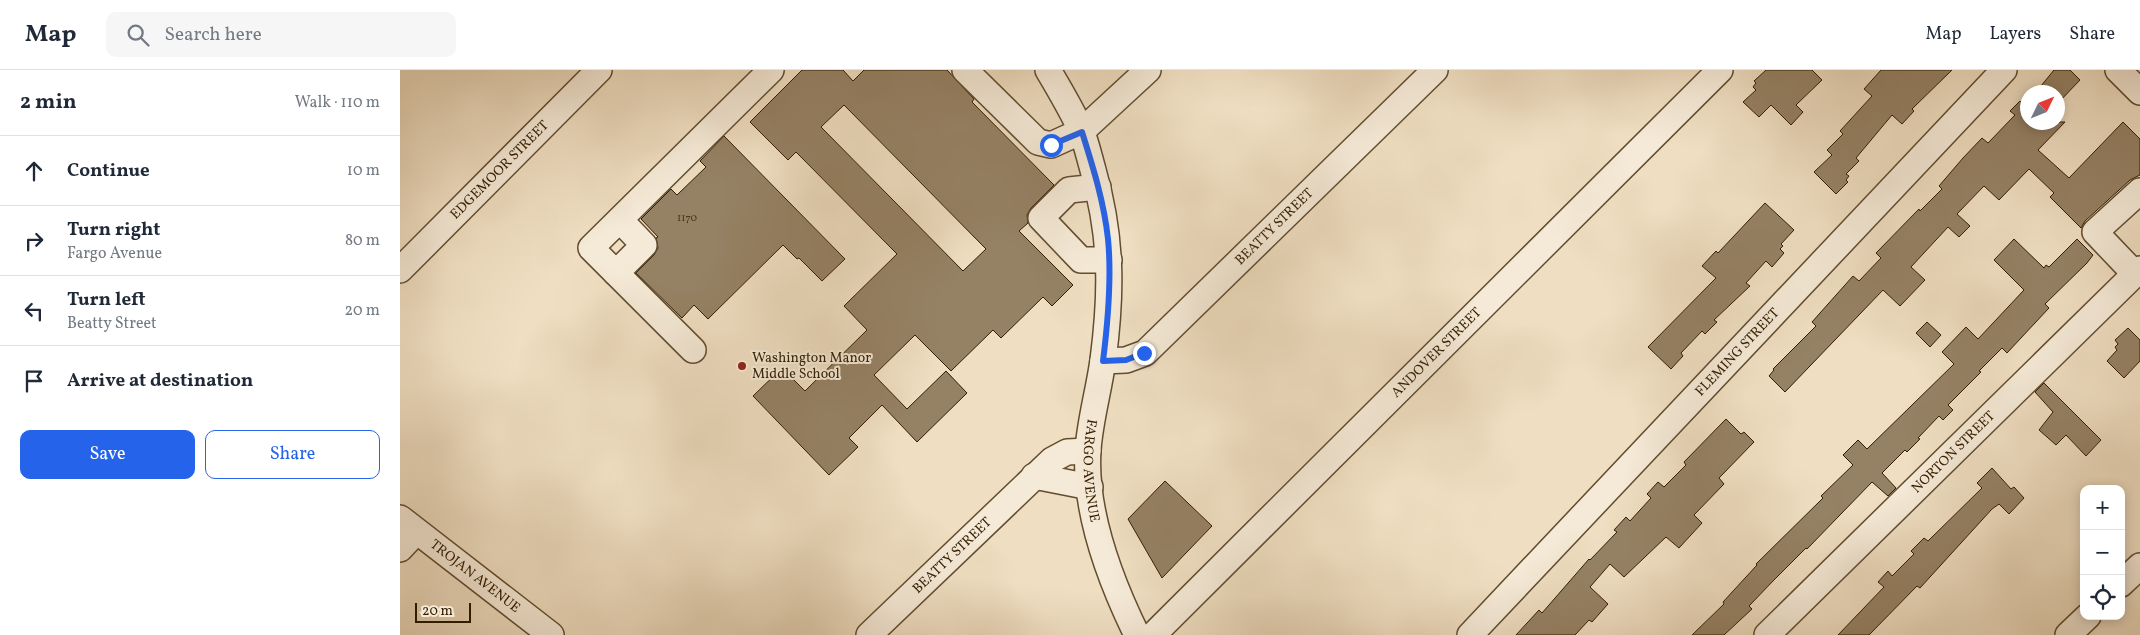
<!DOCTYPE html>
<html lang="en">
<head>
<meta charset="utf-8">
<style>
  :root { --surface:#fff; --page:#f6f6f7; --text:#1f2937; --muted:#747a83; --line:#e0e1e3; --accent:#2563eb }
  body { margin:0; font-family:Vollkorn,serif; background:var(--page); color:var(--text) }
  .controls { position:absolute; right:15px; bottom:15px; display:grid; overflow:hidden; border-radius:10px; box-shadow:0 2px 12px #0003 }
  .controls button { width:45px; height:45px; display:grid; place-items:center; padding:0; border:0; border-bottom:1px solid var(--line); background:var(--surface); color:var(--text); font:25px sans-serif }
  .compass { position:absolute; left:1620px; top:15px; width:45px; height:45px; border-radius:50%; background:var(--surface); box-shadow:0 2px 12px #0003; rotate:47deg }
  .scale { position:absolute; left:15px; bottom:12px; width:56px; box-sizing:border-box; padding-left:5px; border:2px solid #331d00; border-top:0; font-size:14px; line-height:18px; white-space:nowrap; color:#331d00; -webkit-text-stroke:4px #f5ead7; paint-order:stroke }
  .stop { position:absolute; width:15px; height:15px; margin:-11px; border:4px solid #2563eb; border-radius:50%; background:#fff }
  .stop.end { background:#2563eb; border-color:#fff; box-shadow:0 1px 5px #0008 }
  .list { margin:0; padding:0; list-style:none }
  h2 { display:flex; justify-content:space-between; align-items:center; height:65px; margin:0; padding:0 20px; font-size:21px }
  h2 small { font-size:16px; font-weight:400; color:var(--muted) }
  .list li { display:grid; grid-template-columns:32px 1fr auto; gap:15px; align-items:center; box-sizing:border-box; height:70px; padding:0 20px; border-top:1px solid var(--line) }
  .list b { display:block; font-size:19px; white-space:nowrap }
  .list p { margin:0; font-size:16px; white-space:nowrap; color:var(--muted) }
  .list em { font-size:16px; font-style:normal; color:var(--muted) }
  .actions { display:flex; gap:10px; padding:15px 20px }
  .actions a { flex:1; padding:11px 0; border:1px solid var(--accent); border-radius:10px; text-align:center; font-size:18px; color:var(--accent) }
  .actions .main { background:var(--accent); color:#fff }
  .icon { flex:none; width:28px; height:28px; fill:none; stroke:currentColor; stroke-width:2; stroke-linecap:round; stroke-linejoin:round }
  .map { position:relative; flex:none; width:1740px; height:565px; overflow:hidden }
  header { display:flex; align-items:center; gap:30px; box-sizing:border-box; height:70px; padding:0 25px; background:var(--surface); border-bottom:1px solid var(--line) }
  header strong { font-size:24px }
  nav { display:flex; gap:28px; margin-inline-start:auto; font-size:18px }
  .search { width:350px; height:45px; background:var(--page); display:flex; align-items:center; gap:12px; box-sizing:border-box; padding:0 18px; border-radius:10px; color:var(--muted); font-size:19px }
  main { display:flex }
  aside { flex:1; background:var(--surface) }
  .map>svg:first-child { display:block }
  .building { fill:#958164; stroke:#331d00; fill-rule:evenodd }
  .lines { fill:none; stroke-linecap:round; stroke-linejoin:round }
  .minor-casing { stroke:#624d30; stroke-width:28 }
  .minor { stroke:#f5ead7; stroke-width:25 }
  .route { stroke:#2563eb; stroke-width:6 }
  .poi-dot { fill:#8f2418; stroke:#f5ead7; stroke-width:2 }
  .labels { text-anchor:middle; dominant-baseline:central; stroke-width:4; stroke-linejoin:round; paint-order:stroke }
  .number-label { font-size:11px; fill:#4c3619 }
  .street-label { font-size:14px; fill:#331d00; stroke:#f5ead7 }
  .poi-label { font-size:14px; fill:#331d00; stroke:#f5ead7; text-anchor:start }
</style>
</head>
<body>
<header>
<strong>Map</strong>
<div class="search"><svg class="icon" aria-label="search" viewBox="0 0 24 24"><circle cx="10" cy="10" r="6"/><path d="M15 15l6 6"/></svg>Search here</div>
<nav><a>Map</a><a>Layers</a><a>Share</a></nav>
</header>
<main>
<aside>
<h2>2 min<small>Walk · 110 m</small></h2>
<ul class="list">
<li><svg class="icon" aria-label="ahead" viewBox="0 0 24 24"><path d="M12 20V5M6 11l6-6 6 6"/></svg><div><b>Continue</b></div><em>10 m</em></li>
<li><svg class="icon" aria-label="right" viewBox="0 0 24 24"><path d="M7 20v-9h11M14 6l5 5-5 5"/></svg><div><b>Turn right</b><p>Fargo Avenue</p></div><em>80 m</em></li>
<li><svg class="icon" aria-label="left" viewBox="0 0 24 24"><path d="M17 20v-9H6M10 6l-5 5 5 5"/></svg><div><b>Turn left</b><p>Beatty Street</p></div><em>20 m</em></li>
<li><svg class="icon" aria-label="arrive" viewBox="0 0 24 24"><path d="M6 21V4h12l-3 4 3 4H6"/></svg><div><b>Arrive at destination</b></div></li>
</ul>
<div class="actions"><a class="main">Save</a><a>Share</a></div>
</aside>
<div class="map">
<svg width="1740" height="565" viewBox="0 0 1740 565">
  <rect width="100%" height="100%" fill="#efdec1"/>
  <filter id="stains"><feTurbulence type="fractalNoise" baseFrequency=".004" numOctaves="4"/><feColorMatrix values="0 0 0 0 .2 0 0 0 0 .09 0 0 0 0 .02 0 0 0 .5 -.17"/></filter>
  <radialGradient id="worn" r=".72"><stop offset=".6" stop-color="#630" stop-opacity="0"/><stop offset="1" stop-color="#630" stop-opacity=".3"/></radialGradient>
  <!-- building -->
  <path class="building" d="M402,0H443L453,11L464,0H547L574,29L572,32L654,115L631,138L627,145L628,153L619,161L673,215L652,236L643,227L601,268L593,260L551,301L515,265L474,305L507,339L546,301L567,323L517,372L482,335L449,368L458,377L429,405L353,326L382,298L405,321L467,260L444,236L497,184L396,82L388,90L350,52ZM444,35L586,179L563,201L421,57Z
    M1366,0H1412L1422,10L1396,35L1403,42L1391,55L1371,35L1359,47L1343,32L1356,20L1353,17L1356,13L1354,11Z
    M1481,0H1552L1512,39L1514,41L1502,54L1492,45L1456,88L1459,91L1446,104L1449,106L1446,110L1448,112L1436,124L1414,102L1432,85L1427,80L1443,64L1440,61L1472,26L1464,19Z
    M1654,0H1670L1680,10L1658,33V22H1636Z
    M1620,31L1624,35L1628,32V52H1665L1638,80L1669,108L1723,52L1740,69V105L1730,110L1685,151L1681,158L1650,127L1654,123L1629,99L1599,130L1584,116L1557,144L1570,156L1559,167L1548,157L1511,197L1525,210L1500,236L1483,220L1385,322L1369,306L1374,300L1373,299L1416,256L1412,252L1453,206L1459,211L1481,188L1476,183L1519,139L1520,141L1542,119L1539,116L1563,88L1582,68L1588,73L1615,45L1610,41Z
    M324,66L445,189L422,211L399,188L397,189L383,175L308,249L294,235L282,248L236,203L254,185L258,178L256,168L258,167L241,149L271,119L277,125L306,97L300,91Z
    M1365,133L1394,160L1381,174L1383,176L1380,179L1384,183L1372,197L1366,191L1346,213L1350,216L1314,250L1317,252L1305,264L1302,261L1281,283L1283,286L1271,299L1248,277L1316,208L1302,196L1316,181L1318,183Z
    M1614,169L1644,198L1646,195L1649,197L1677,169L1693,185L1687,193L1645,234L1649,238L1607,283L1602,278L1579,301L1581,302L1548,335L1553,340L1543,350L1539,346L1518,368L1520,369L1507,382L1505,380L1482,403L1496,418L1488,426L1472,412L1407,479L1406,478L1373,511L1349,536L1352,539L1324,565H1292L1324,534L1323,532L1357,495L1356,494L1423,428L1421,426L1453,395L1443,385L1458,370L1467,379L1554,294L1542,282L1566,257L1578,269L1624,220L1594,190Z
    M1527,252L1541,265L1530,277L1516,263Z
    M1728,258L1740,270V291L1724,308L1707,291L1717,280L1715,277L1718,274L1715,270Z
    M1644,313L1701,370L1686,386L1666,365L1656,375L1639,360L1653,342L1635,322Z
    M1326,349L1341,364L1344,362L1354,372L1319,408L1324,414L1294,445L1302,453L1279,478L1266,467L1224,507L1210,494L1190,517L1208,534L1192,552L1189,550L1175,565H1116L1139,540L1142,543L1189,489L1190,490L1217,462L1214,460L1226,447L1230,451L1251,428L1247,424L1258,412L1264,417L1286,395L1284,392Z
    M1592,398L1611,419L1614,417L1624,428L1609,444L1599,434L1592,439L1520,518L1517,516L1469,565H1438L1484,517L1478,512L1488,501L1492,506L1514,484L1511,481L1524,468L1528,471L1582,418L1577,413Z
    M765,411L812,456L762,508L728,449Z"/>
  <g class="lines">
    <!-- minor casing -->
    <g class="minor-casing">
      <g id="minor">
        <path d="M565,0L638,72L651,75L682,61L748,0"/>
        <path id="s1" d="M648,0C660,20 671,39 681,60C686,72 689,86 693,100C712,167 712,221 703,290C699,320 690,350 688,380C684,441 711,512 737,565"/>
        <path d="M1718,0L1740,22"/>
        <path d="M698,117L669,120L641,148L681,190H709"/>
        <path id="s2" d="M0,200L199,0"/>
        <path d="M216,203L244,175L220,150"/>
        <path d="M1735,204L1695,162L1740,121"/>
        <path d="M293,280L191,178L371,0"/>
        <path id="s3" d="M703,291L726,290L745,283L1035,0"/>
        <path d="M634,406L690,417"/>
        <path id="s4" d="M0,448L151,565"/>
        <path d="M0,479L16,462"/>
        <path d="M1721,514L1740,496"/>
        <path id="s5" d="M469,565L652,390L667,382L688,381"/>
        <path id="s6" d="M753,565L1320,0"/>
        <path id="s7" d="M1070,565L1604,0"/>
        <path id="s8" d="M1367,565L1740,199"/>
        <path d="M1668,565L1688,546"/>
      </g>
    </g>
    <!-- minor -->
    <use href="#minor" class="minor"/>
  </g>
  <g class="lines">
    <!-- route -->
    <path class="route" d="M651,75L682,62C693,97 704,132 708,169C712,209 708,251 703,291L726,290L744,283"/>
  </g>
  <!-- markers -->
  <circle class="poi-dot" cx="342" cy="296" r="5"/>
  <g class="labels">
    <!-- number labels -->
    <g class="number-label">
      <text x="287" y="148">1170</text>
    </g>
    <!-- street labels -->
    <g class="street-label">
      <text stroke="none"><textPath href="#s2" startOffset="141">EDGEMOOR STREET</textPath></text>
      <text stroke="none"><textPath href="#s3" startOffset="224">BEATTY STREET</textPath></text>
      <text stroke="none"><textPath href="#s6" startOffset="400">ANDOVER STREET</textPath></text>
      <text stroke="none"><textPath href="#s7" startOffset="389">FLEMING STREET</textPath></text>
      <text stroke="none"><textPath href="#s8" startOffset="261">NORTON STREET</textPath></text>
      <text stroke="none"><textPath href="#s1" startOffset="414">FARGO AVENUE</textPath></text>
      <text stroke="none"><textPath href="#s5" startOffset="115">BEATTY STREET</textPath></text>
      <text stroke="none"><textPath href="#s4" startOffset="95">TROJAN AVENUE</textPath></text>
    </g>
    <!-- poi labels -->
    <g class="poi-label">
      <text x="352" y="288">Washington Manor<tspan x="352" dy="16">Middle School</tspan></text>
    </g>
  </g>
  <rect width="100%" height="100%" filter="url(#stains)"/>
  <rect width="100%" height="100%" fill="url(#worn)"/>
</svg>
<div class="controls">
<button>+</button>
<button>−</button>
<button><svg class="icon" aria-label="locate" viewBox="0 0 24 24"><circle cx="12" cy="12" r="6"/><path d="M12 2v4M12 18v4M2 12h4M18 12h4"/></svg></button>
</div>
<svg class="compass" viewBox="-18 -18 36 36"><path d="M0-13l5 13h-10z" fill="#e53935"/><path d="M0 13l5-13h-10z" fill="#747a83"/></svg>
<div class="scale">20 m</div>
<div class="stop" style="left:651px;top:75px"></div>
<div class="stop end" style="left:744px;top:283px"></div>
</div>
</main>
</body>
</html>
